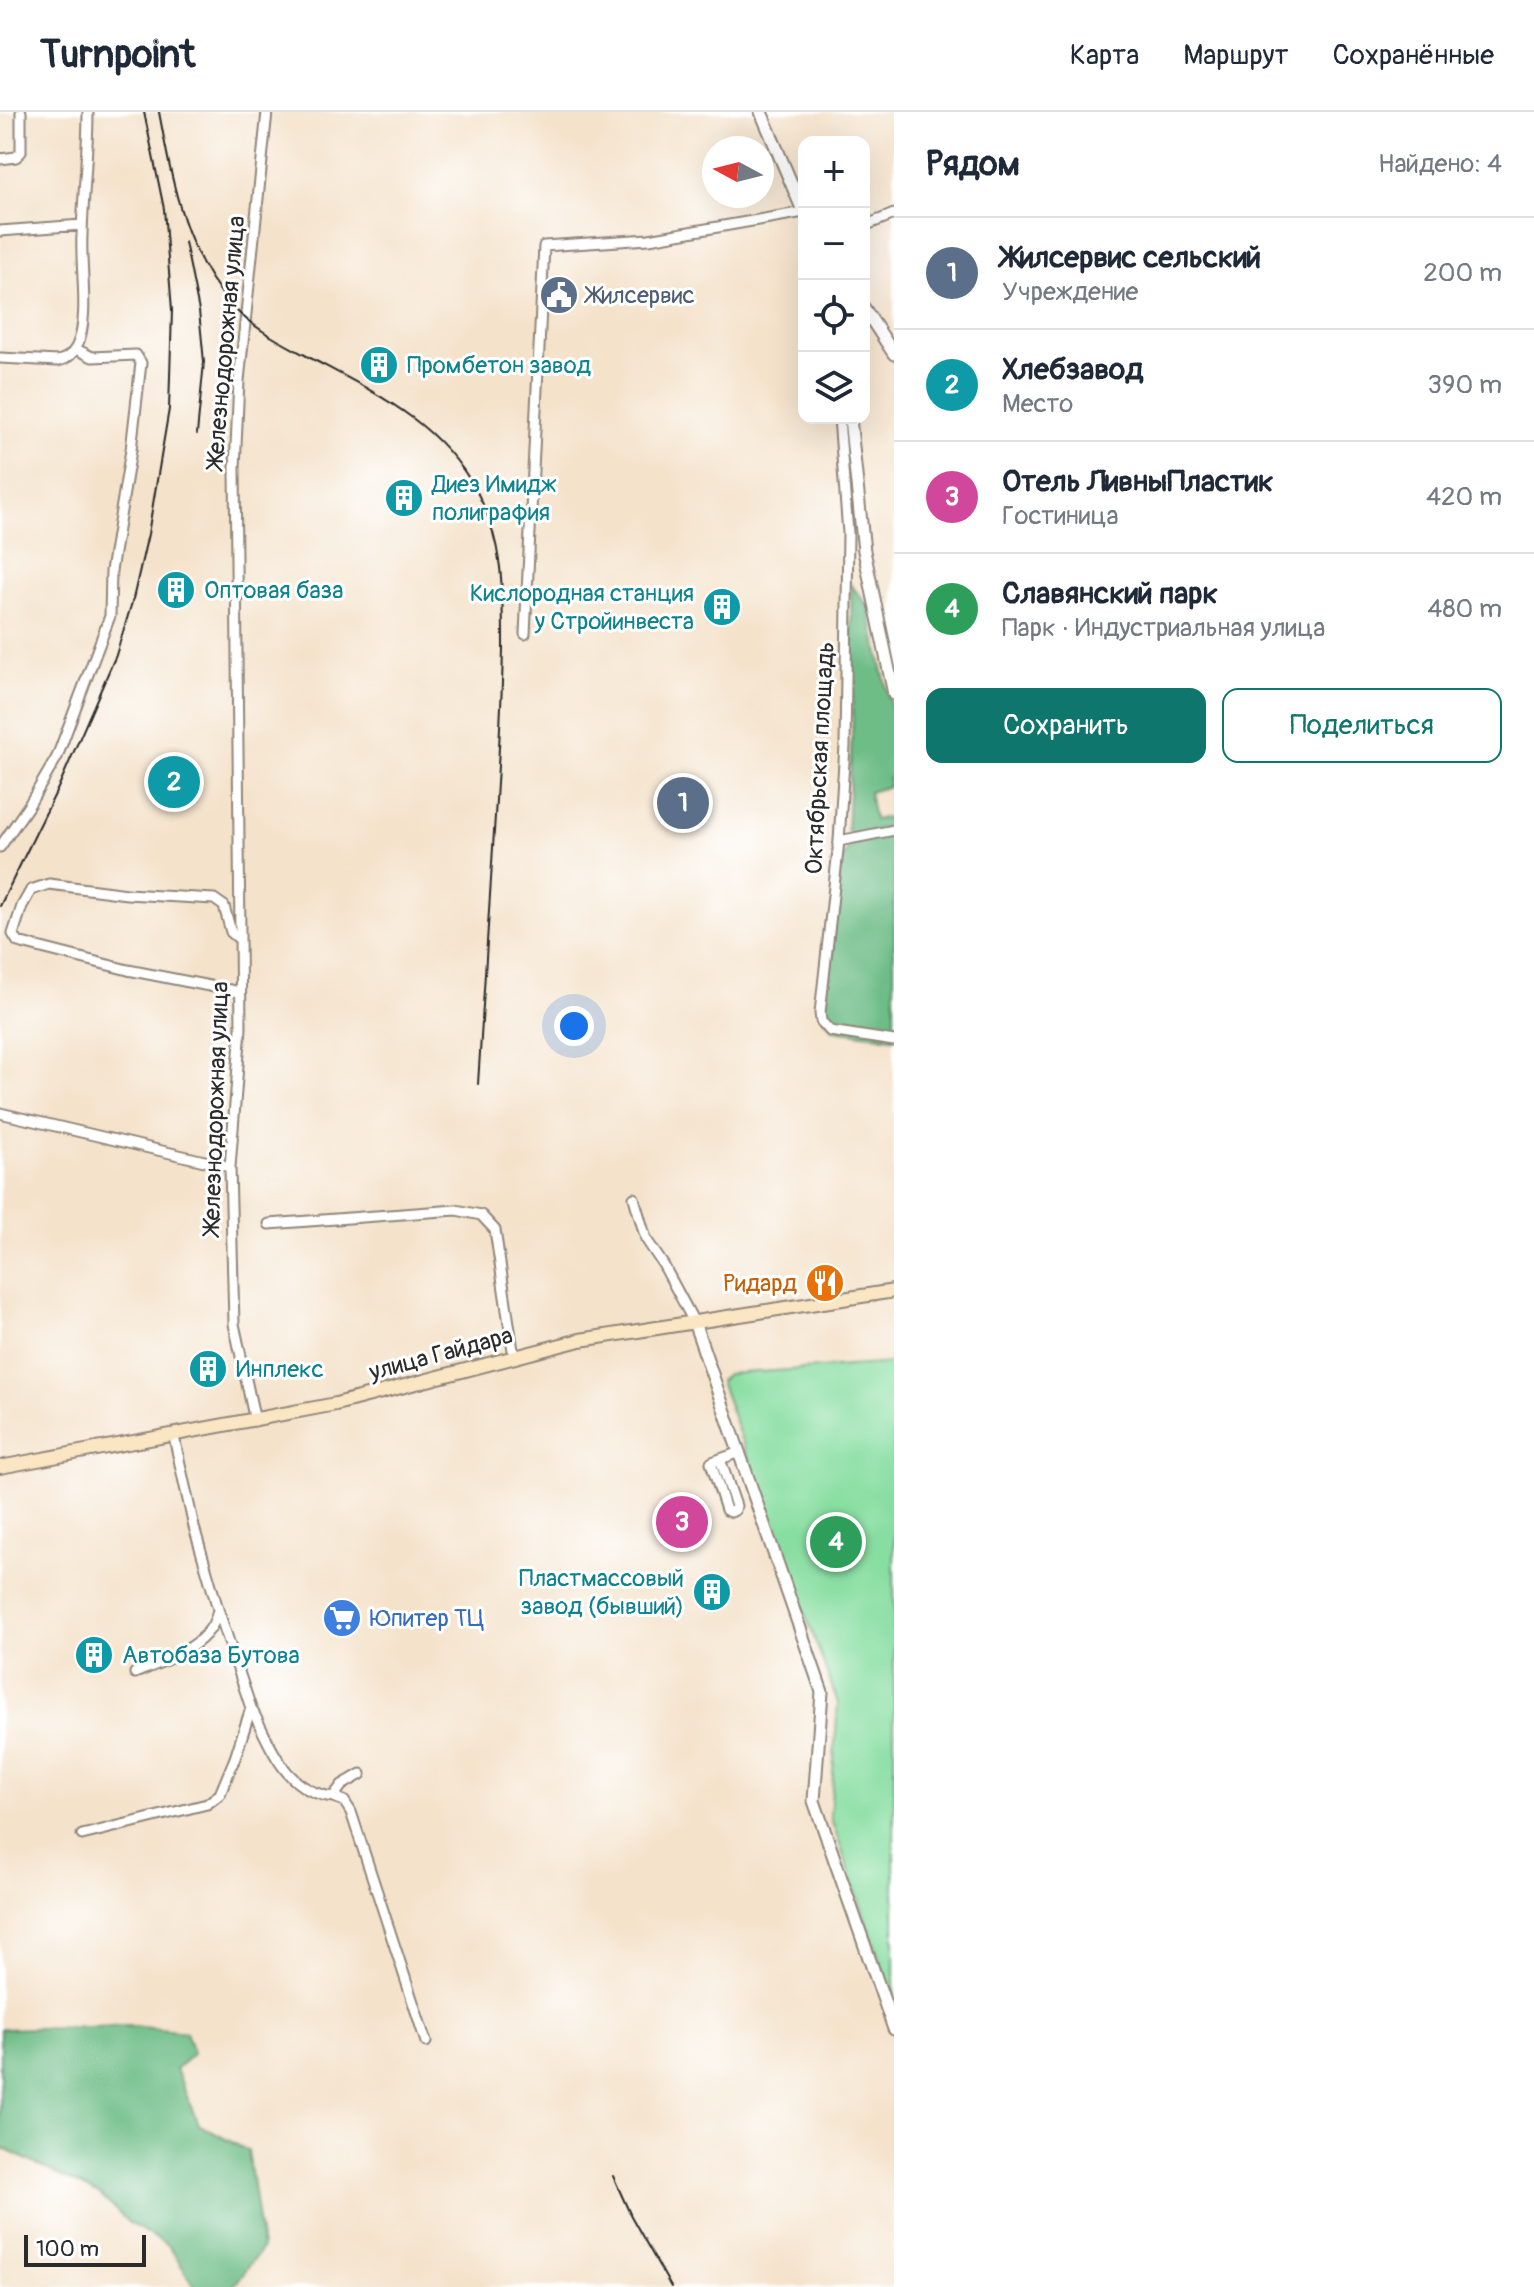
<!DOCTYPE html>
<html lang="ru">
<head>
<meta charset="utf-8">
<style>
  :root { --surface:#fff; --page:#f2f2f3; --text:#1f2937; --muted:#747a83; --line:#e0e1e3; --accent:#0f766e }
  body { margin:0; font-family:Pangolin,sans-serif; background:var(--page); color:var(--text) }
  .controls { position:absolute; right:24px; top:24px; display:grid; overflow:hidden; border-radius:16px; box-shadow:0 8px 32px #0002 }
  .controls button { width:72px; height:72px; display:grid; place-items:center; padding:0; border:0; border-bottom:2px solid var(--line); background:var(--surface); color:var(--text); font:40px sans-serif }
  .compass { position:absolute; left:702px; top:24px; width:72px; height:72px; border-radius:50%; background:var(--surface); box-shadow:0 8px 32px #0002; rotate:277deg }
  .scale { position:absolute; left:24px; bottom:20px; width:122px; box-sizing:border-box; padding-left:8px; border:4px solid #2b2b2b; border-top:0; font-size:22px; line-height:28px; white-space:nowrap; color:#2b2b2b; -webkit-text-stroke:6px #fff; paint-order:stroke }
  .you { position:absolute; left:574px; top:914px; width:28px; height:28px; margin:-20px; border:6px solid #fff; border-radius:50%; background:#1a73e8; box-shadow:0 0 0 12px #1a73e833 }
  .badge { display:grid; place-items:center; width:52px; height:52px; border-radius:50%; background:var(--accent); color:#fff; font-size:26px; font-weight:700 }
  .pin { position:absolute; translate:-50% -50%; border:4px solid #fff; box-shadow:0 2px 8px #0006 }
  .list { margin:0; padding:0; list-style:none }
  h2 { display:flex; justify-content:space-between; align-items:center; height:104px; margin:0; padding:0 32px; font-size:34px }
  h2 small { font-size:26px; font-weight:400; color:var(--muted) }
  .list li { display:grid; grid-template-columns:52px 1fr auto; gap:24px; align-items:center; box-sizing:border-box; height:112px; padding:0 32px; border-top:2px solid var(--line) }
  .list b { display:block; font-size:30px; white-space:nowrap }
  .list p { margin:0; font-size:26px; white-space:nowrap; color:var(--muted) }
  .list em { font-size:26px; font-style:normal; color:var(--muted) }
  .actions { display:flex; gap:16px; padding:24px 32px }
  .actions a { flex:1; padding:18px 0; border:2px solid var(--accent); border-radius:16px; text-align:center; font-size:28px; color:var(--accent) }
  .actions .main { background:var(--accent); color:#fff }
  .icon { flex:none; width:44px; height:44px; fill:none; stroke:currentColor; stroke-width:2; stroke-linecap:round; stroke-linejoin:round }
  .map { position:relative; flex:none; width:894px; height:2175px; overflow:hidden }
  header { display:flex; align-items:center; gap:48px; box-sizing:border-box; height:112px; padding:0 40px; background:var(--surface); border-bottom:2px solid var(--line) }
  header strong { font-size:38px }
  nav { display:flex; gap:44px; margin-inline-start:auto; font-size:28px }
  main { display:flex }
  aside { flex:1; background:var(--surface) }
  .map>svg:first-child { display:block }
  .green { fill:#88dea1; stroke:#5a8466; stroke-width:2 }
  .forest { fill:#6ebd87; stroke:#4c7459; stroke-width:2 }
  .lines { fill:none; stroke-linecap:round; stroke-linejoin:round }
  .minor-casing { stroke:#90867a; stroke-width:13 }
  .tertiary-casing { stroke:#90867a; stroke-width:15 }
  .secondary-casing { stroke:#90867a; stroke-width:16 }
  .minor { stroke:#fff; stroke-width:9 }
  .tertiary { stroke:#fff; stroke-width:11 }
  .secondary { stroke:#fbe6c4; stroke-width:12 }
  .rail { stroke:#2b2b2b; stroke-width:2 }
  .labels { text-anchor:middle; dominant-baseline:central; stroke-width:6; stroke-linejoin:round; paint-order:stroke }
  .service-label { font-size:24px; fill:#4e5e75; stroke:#fff; text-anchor:start }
  .street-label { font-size:24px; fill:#2b2b2b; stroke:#fff }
  .culture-label { font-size:24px; fill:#0d838f; stroke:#fff; text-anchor:start }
  .food-label { font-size:24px; fill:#c56008; stroke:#fff; text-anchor:end }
  .shop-label { font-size:24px; fill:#366cbe; stroke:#fff; text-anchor:start }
</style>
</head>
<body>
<header>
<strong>Turnpoint</strong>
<nav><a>Карта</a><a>Маршрут</a><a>Сохранённые</a></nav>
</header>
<main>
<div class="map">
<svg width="894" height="2175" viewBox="0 0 894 2175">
  <rect width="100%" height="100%" fill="#fff"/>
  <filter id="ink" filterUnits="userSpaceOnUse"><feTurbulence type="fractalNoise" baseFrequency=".0125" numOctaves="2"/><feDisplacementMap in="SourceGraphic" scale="16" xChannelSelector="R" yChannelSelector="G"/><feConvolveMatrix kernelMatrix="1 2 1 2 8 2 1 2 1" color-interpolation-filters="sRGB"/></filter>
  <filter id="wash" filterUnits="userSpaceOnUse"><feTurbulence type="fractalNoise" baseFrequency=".006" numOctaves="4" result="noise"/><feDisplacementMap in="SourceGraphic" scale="32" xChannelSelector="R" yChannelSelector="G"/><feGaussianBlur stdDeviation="1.8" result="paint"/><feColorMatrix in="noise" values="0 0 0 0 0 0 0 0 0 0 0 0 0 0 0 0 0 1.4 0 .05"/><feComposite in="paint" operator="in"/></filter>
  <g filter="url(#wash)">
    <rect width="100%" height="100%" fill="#f4e2ca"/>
    <!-- green -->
    <path class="green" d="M894,1251V1888L830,1704L838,1591L720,1269L727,1262Z"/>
    <!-- forest -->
    <path class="forest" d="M851,473L868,494L894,609V665L888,666L890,674L869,680L874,708L894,704V714L853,723L847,718L853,604Z
      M894,723V926L834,918L824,906L841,749L851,733Z
      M131,1914L186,1920L193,1942L176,1957L198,2012L248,2039L262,2136L233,2175H195L169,2134L129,2111L99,2082L0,2035V1917Z"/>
  </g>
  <g filter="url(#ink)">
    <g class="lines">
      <!-- minor casing -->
      <g class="minor-casing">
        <path id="minor" d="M0,47L16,45L21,40V0
          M864,114L894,102
          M0,119L82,113
          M0,246L58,249C67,247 73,242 77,234C90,205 80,156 82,123C83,82 88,41 88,0
          M839,306L848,421L845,634L839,729L820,901L821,909L830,919L894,929
          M525,522L544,134L649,127L804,100
          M839,729L894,718
          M0,735L29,693L57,645L110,504L111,459L131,338L141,251L136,243L92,245L76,237
          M238,826L231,820L224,794L214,787L127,782L49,772L31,778L22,794L13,822L18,830L128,858L240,880
          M0,1001L230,1055
          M634,1086L646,1127L664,1154L694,1210
          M269,1112L456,1098L481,1103L495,1118L514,1245
          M255,1309L234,1212L230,1055L241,916L235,356L239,269L267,0
          M720,1347L736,1394L735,1398L731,1400L726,1398L711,1351L712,1350L740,1340
          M135,1561C164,1549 213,1534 218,1497L194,1415L174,1325
          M251,1596C272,1635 284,1679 333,1685L342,1673L361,1662
          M333,1685L344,1689L351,1700L426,1930
          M82,1723L207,1692L220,1682L235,1646L251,1596L218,1497"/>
      </g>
      <!-- tertiary casing -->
      <g class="tertiary-casing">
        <path id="tertiary" d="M761,0L804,101
          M864,196L894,242
          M850,306L864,439L894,582
          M694,1210L822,1580L814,1689L894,1917"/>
      </g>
      <!-- secondary casing -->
      <g class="secondary-casing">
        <path id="secondary" d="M0,1355L336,1292L580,1228L894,1179"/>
      </g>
      <!-- minor -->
      <use href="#minor" class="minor"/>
      <!-- tertiary -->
      <use href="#tertiary" class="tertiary"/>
      <!-- secondary -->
      <use href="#secondary" class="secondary"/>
      <!-- rail -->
      <path class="rail" d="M159,0C172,69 184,141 233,195C253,216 279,229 303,242C371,279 437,307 476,378C504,430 503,480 503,537C502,588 499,638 496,688C490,783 484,878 478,972
        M185,130L199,199L204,250L197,322
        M0,794L58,676L116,543L133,487L148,422L169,297L172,198L164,97L144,0
        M613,2064L631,2104L671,2175"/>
    </g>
  </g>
  <!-- icons -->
  <defs>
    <g id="civic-disc" transform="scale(2)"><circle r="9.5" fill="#5c6f8a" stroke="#fff"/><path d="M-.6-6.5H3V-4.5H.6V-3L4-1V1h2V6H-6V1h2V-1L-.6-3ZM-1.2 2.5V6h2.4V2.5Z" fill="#fff"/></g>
    <g id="building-disc" transform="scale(2)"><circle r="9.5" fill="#0f9aa8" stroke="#fff"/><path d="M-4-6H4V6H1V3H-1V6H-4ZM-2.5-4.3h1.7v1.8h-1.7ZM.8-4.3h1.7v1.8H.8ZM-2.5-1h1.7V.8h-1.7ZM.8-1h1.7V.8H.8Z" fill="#fff"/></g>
    <g id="restaurant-disc" transform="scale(2)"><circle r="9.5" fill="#e8710a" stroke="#fff"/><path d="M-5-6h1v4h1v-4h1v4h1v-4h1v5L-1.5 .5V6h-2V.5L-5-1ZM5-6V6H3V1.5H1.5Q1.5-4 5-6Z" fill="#fff"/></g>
    <g id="supermarket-disc" transform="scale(2)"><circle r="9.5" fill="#3f7fe0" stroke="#fff"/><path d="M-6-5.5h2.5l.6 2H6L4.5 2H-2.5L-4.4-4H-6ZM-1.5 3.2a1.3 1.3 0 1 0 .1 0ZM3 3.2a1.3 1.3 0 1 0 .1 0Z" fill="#fff"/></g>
  </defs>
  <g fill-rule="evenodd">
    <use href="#civic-disc" x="559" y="183"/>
    <use href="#building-disc" x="379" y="253"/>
    <use href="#building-disc" x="404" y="386"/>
    <use href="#building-disc" x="176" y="478"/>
    <use href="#building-disc" x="722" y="495"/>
    <use href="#restaurant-disc" x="825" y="1171"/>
    <use href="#building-disc" x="208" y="1257"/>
    <use href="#building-disc" x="712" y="1480"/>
    <use href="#supermarket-disc" x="342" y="1506"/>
    <use href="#building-disc" x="94" y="1543"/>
  </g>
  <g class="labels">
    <!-- service labels -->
    <g class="service-label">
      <text x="587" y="183">Жилсервис</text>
    </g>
    <!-- street labels -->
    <g class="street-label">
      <text transform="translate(226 230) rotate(-85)">Железнодорожная улица</text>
      <text transform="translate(820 646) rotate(-87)">Октябрьская площадь</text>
      <text transform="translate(216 996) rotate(-88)">Железнодорожная улица</text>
      <text transform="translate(441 1242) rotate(-15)">улица Гайдара</text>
    </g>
    <!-- culture labels -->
    <g class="culture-label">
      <text x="407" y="253">Промбетон завод</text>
      <text x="432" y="372">Диез Имидж<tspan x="432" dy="28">полиграфия</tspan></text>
      <text x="204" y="478">Оптовая база</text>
      <text x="694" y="481" text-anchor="end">Кислородная станция<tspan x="694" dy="28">у Стройинвеста</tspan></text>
      <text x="236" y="1257">Инплекс</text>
      <text x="684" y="1466" text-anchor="end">Пластмассовый<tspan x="684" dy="28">завод (бывший)</tspan></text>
      <text x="122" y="1543">Автобаза Бутова</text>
    </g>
    <!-- food labels -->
    <g class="food-label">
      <text x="797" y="1171">Ридард</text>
    </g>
    <!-- shop labels -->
    <g class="shop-label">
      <text x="370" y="1506">Юпитер ТЦ</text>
    </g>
  </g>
</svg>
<div class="controls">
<button>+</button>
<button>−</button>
<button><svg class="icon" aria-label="locate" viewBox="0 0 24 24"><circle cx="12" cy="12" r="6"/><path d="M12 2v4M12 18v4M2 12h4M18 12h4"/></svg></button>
<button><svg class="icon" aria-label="layers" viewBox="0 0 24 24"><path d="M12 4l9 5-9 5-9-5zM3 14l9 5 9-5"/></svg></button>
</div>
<svg class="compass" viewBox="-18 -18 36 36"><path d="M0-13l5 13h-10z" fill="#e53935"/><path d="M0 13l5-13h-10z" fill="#747a83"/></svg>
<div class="scale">100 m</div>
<div class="you"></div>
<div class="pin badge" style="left:683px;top:691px;background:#5c6f8a">1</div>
<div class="pin badge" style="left:174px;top:670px;background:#0f9aa8">2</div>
<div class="pin badge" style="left:682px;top:1410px;background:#d1479c">3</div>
<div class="pin badge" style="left:836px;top:1430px;background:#2e9e5b">4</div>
</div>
<aside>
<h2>Рядом<small>Найдено: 4</small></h2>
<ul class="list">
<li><span class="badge" style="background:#5c6f8a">1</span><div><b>Жилсервис сельский</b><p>Учреждение</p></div><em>200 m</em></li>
<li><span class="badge" style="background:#0f9aa8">2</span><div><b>Хлебзавод</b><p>Место</p></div><em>390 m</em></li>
<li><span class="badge" style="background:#d1479c">3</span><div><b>Отель ЛивныПластик</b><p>Гостиница</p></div><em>420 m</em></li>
<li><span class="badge" style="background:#2e9e5b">4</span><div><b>Славянский парк</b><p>Парк · Индустриальная улица</p></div><em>480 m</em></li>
</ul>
<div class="actions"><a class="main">Сохранить</a><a>Поделиться</a></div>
</aside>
</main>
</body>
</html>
